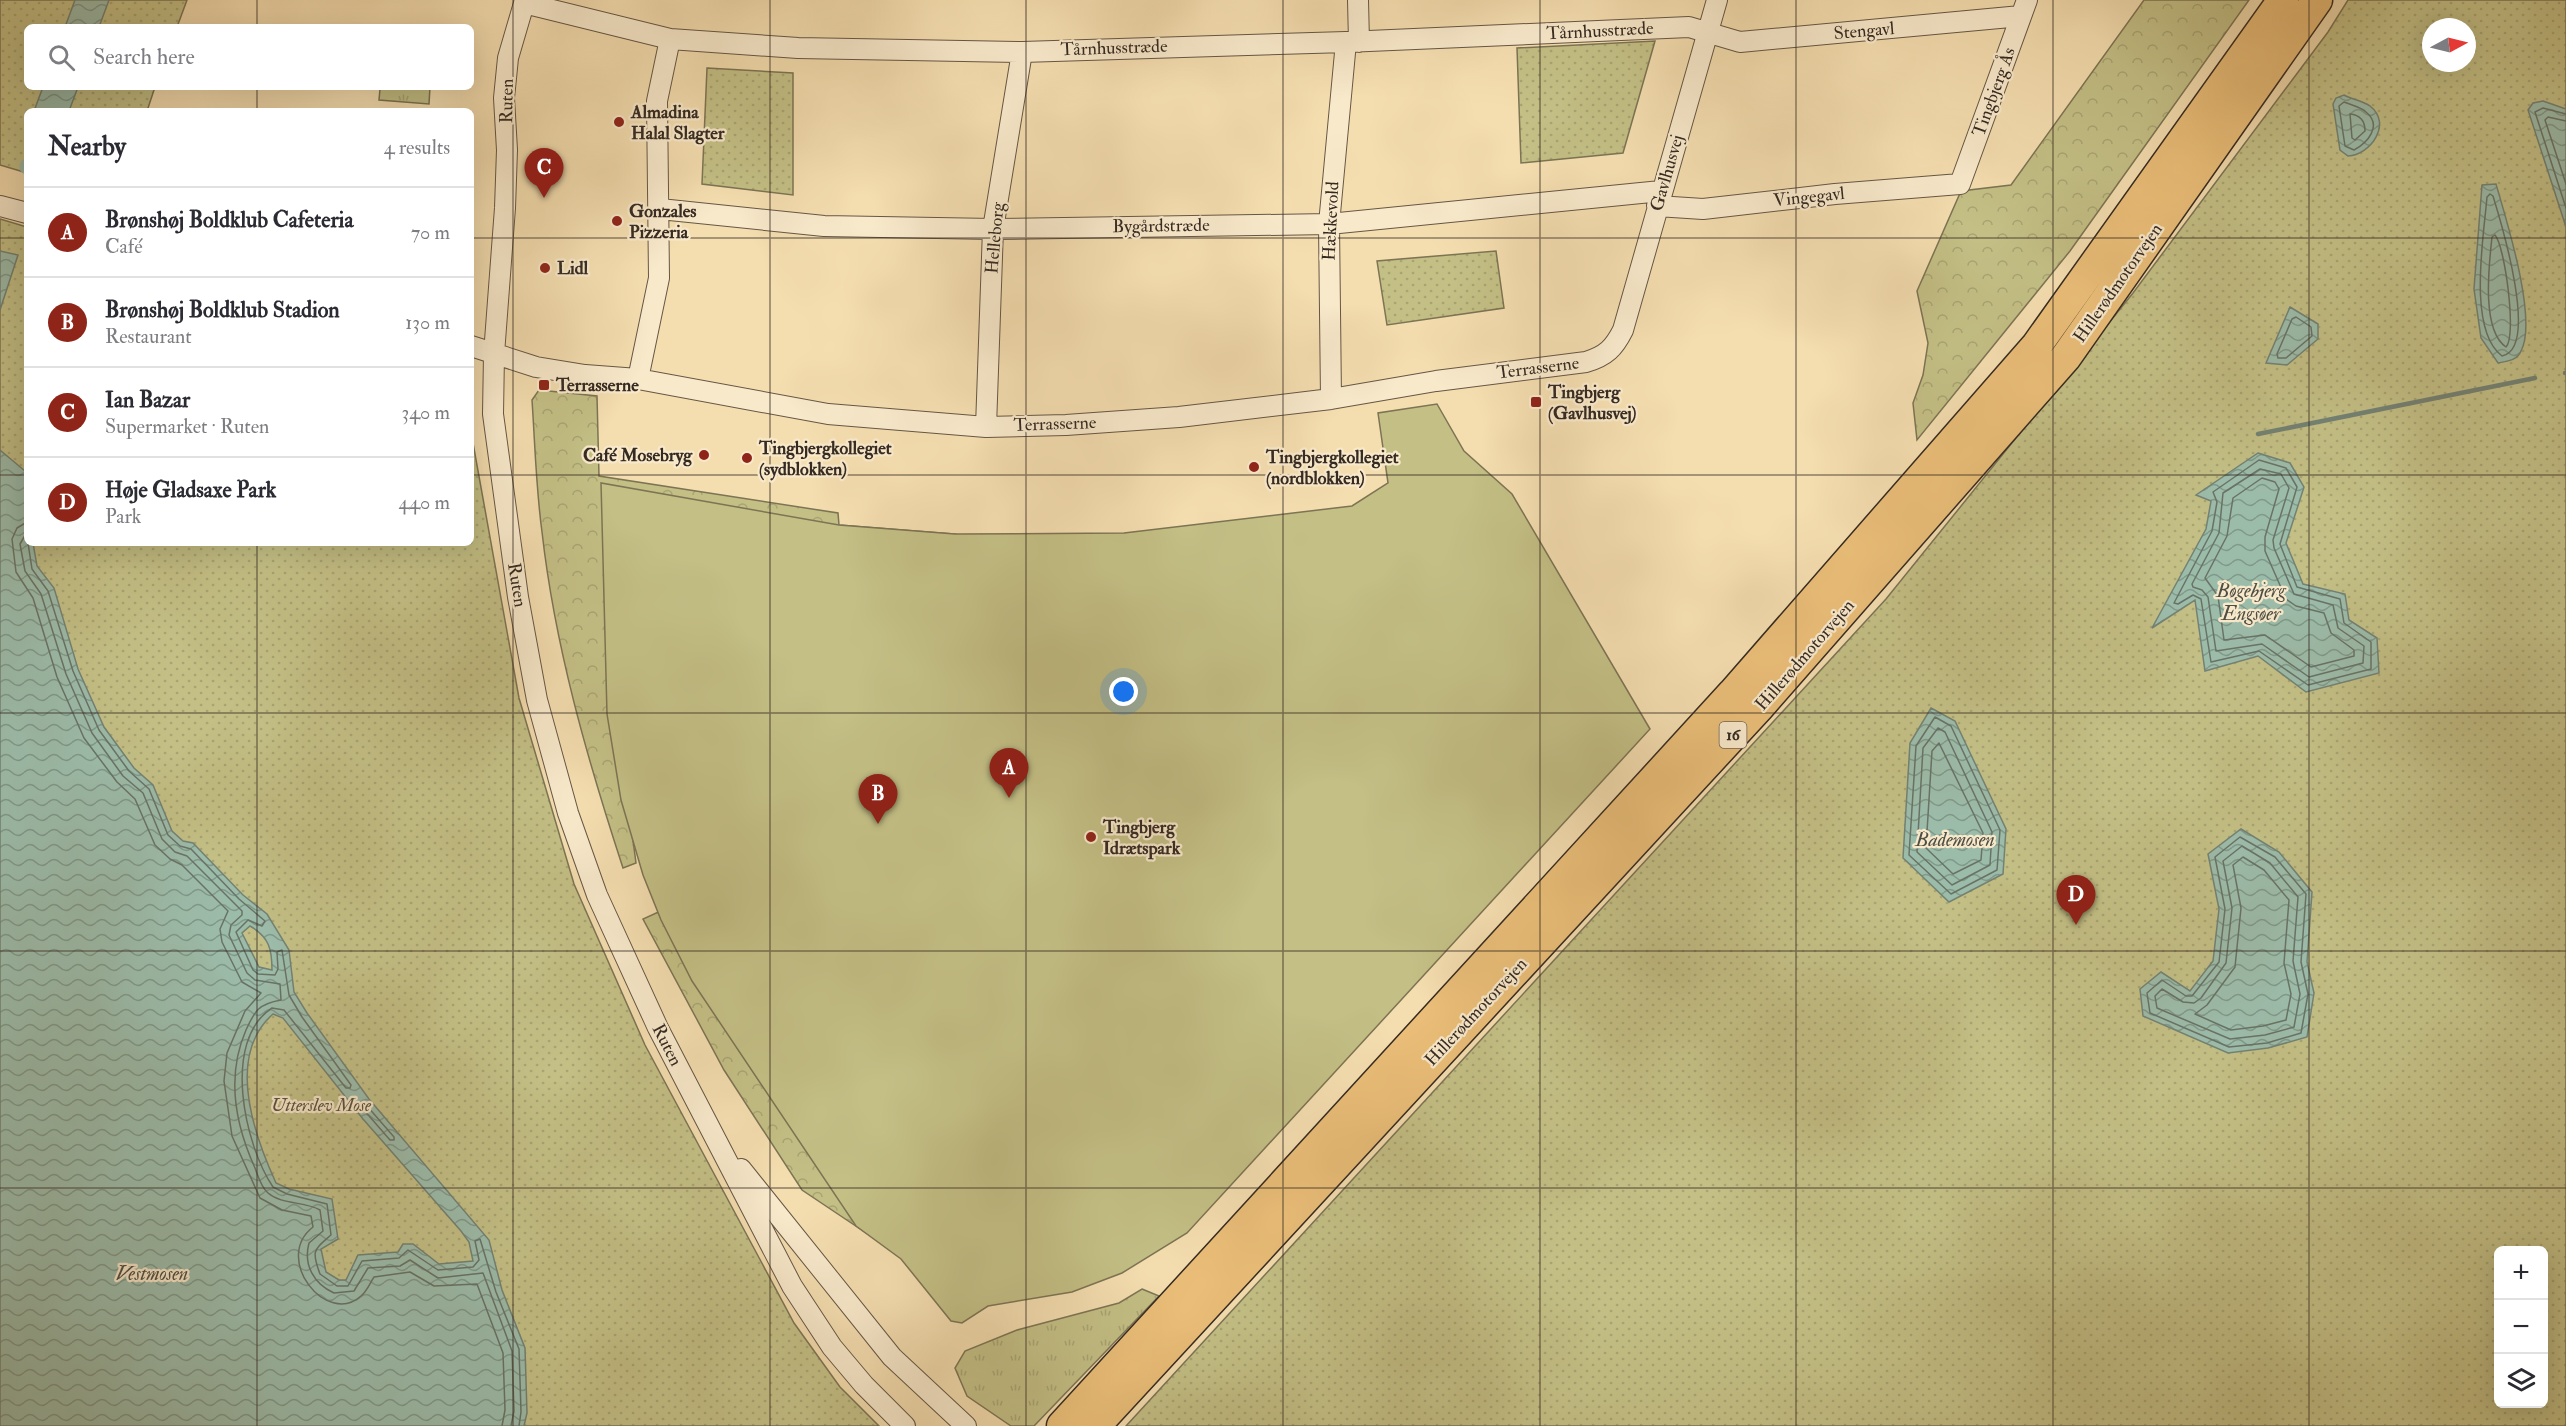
<!DOCTYPE html>
<html lang="en">
<head>
<meta charset="utf-8">
<style>
  :root { --surface:#fff; --page:#f7f7f7; --text:#2b2b33; --muted:#7c7c81; --line:#e1e1e2; --accent:#8f2418 }
  body { margin:0; font-family:"IM FELL Double Pica",serif; background:var(--page); color:var(--text) }
  .controls { position:absolute; right:18px; bottom:18px; display:grid; overflow:hidden; border-radius:9px; box-shadow:0 6px 24px #0002 }
  .controls button { width:54px; height:54px; display:grid; place-items:center; padding:0; border:0; border-bottom:2px solid var(--line); background:var(--surface); color:var(--text); font:30px sans-serif }
  .compass { position:absolute; left:2422px; top:18px; width:54px; height:54px; border-radius:50%; background:var(--surface); box-shadow:0 6px 24px #0002; rotate:83deg }
  .you { position:absolute; left:1124px; top:692px; width:21px; height:21px; margin:-15px; border:4px solid #fff; border-radius:50%; background:#1a73e8; box-shadow:0 0 0 9px #1a73e833 }
  .badge { display:grid; place-items:center; width:39px; height:39px; border-radius:50%; background:var(--accent); color:#fff; font-size:20px; font-weight:700 }
  .pin { position:absolute; translate:-50% -50px; filter:drop-shadow(0 2px 3px #0008) }
  .pin::after { content:''; position:absolute; top:32px; width:21px; height:18px; background:inherit; clip-path:polygon(0 0,100% 0,50% 100%) }
  .list { margin:0; padding:0; list-style:none }
  h2 { display:flex; justify-content:space-between; align-items:center; height:78px; margin:0; padding:0 24px; font-size:26px }
  h2 small { font-size:20px; font-weight:400; color:var(--muted) }
  .list li { display:grid; grid-template-columns:39px 1fr auto; gap:18px; align-items:center; box-sizing:border-box; height:90px; padding:0 24px; border-top:2px solid var(--line) }
  .list b { display:block; font-size:22px; white-space:nowrap }
  .list p { margin:0; font-size:20px; white-space:nowrap; color:var(--muted) }
  .list em { font-size:20px; font-style:normal; color:var(--muted) }
  .icon { flex:none; width:33px; height:33px; fill:none; stroke:currentColor; stroke-width:2; stroke-linecap:round; stroke-linejoin:round }
  .map { position:relative; flex:none; width:2566px; height:1426px; overflow:hidden }
  .search { position:absolute; background:var(--surface); box-shadow:0 6px 24px #0002; left:24px; top:24px; width:450px; height:66px; display:flex; align-items:center; gap:15px; box-sizing:border-box; padding:0 21px; border-radius:9px; color:var(--muted); font-size:22px }
  .panel { position:absolute; background:var(--surface); box-shadow:0 6px 24px #0002; left:24px; top:108px; width:450px; height:438px; border-radius:9px }
  .map>svg:first-child { display:block }
  .grass { fill:url(#grass-tufts); stroke:#7c7454; stroke-width:1.5 }
  .forest { fill:url(#forest-crowns); stroke:#7c7454; stroke-width:1.5 }
  .park { fill:url(#park-dots); stroke:#7c7454; stroke-width:1.5; fill-rule:evenodd }
  .pitch { fill:#c3bf85; stroke:#7c7454; stroke-width:1.5 }
  .water { fill:url(#water-waves); stroke:#738274; stroke-width:1.5; fill-rule:evenodd }
  .lines { fill:none; stroke-linecap:round; stroke-linejoin:round }
  .shore { stroke:#687366; stroke-width:1.5 }
  .stream { stroke:#738274; stroke-width:4.5 }
  .canal { stroke:#9cbcaa; stroke-width:15 }
  .minor-casing { stroke:#655745; stroke-width:22 }
  .highway-casing { stroke:#352a22; stroke-width:33 }
  .minor { stroke:#f8e9cb; stroke-width:20 }
  .highway { stroke:#eabe78; stroke-width:30 }
  .grid { fill:none; stroke:#352a22; stroke-width:1.5; stroke-opacity:0.55 }
  .poi-dot { fill:#8f2418; stroke:#f8e9cb; stroke-width:2 }
  .labels { text-anchor:middle; dominant-baseline:central; stroke-width:4.5; stroke-linejoin:round; paint-order:stroke }
  .shield { fill:#f8e9cb; stroke:#706355; stroke-width:1.5 }
  .shield-label { font-size:16px; font-weight:bold; fill:#352a22 }
  .street-label { font-size:18px; fill:#352a22; stroke:#f8e9cb }
  .poi-label { font-size:18px; font-weight:bold; fill:#352a22; stroke:#f8e9cb; text-anchor:start }
  .park-label { font-size:18px; font-style:italic; fill:#584f3b; stroke:#f8e9cb }
  .water-label { font-size:20px; font-style:italic; fill:#4f4e44; stroke:#f8e9cb }
</style>
</head>
<body>
<div class="map">
<svg width="2566" height="1426" viewBox="0 0 2566 1426">
  <defs>
    <pattern id="grass-tufts" width="24" height="20" patternUnits="userSpaceOnUse" patternTransform="scale(1.5)"><rect width="24" height="20" fill="#c3bf85"/><path d="M3 7l-1-3M5 7V3M7 7l1-3M15 17l-1-3M17 17v-4M19 17l1-3" fill="none" stroke="#a8a473"/></pattern>
    <pattern id="forest-crowns" width="20" height="18" patternUnits="userSpaceOnUse" patternTransform="scale(1.5)"><rect width="20" height="18" fill="#c3bf85"/><path d="M2 6a3 3 0 1 1 6 0M12 15a3 3 0 1 1 6 0" fill="none" stroke="#a8a473"/></pattern>
    <pattern id="park-dots" width="8" height="8" patternUnits="userSpaceOnUse" patternTransform="scale(1.5)"><rect width="8" height="8" fill="#c3bf85"/><path d="M2 2h.1M6 6h.1" fill="none" stroke="#a8a473" stroke-width="1.8" stroke-linecap="round"/></pattern>
    <pattern id="water-waves" width="16" height="10" patternUnits="userSpaceOnUse" patternTransform="scale(1.5)"><rect width="16" height="10" fill="#9cbcaa"/><path d="M0 5q4-4 8 0t8 0" fill="none" stroke="#80998a"/></pattern>
  </defs>
  <rect width="100%" height="100%" fill="#f4ddaf"/>
  <filter id="stains"><feTurbulence type="fractalNoise" baseFrequency=".00333" numOctaves="4"/><feColorMatrix values="0 0 0 0 .2 0 0 0 0 .09 0 0 0 0 .02 0 0 0 .5 -.17"/></filter>
  <radialGradient id="worn" r=".72"><stop offset=".6" stop-color="#630" stop-opacity="0"/><stop offset="1" stop-color="#630" stop-opacity=".3"/></radialGradient>
  <!-- grass -->
  <path class="grass" d="M364,87H430L429,104L379,100L380,89Z
    M1142,1289L1159,1296L1034,1426H1011L967,1396L955,1368L965,1351L1017,1330L1119,1303Z"/>
  <!-- forest -->
  <path class="forest" d="M2144,0H2249L2070,251L1917,440L1913,403L1923,375L1928,343L1917,291L1961,191L2011,185Z
    M539,390L597,396L599,476L838,513L839,525L955,534L627,795L636,863L623,868C587,758 555,647 542,532C536,488 535,444 532,400Z
    M665,909L914,1265L802,1190L724,1070L643,919Z"/>
  <!-- park -->
  <path class="park" d="M0,0H187L177,27H27V87H155L147,111H27V173L0,165Z
    M2348,0H2566V1426H1126L1886,599L2133,293L2328,32ZM2431,27H2467V63H2431ZM2498,1250H2544V1404H2498Z
    M1655,41L1623,153L1521,163L1517,48Z
    M707,68L793,73V195L702,184Z
    M0,219L27,227V543H471V432L519,698L574,884L645,1045L794,1323L840,1387L879,1426H0Z
    M1496,251L1504,308L1387,325L1377,261Z"/>
  <!-- pitch -->
  <path class="pitch" d="M1437,404L1464,451L1512,494L1650,729L1187,1233L1122,1273L1072,1292L988,1306L962,1323L951,1321L901,1259L856,1226L692,981L661,920L643,875L621,800L607,714L601,483L839,525L955,534L1124,533L1352,506L1388,483L1378,413Z"/>
  <!-- water -->
  <path class="water" d="M75,0H109L99,27H65Z
    M43,87H78L69,111H34Z
    M2344,95C2351,99 2363,101 2370,106C2393,124 2370,155 2348,156L2340,150L2333,104L2336,98Z
    M2543,101L2566,109V227L2528,110L2533,103Z
    M2496,184C2506,219 2538,319 2521,351C2517,361 2507,361 2498,363L2481,338L2474,289L2482,185Z
    M0,251L18,255L0,310Z
    M2290,307L2318,324V339L2287,365L2266,363Z
    M0,450L25,471L27,543H33L37,566L54,588L78,669L104,727L134,768L153,785L172,831L183,841L193,843L243,895L267,914L289,950L294,992L307,1013L369,1099L489,1240L502,1290L525,1348L527,1413L524,1426H0ZM250,926C269,937 272,949 272,970L259,967L242,933ZM273,1014L283,1018L363,1119L461,1231L469,1242L473,1261L439,1264L413,1244H403L398,1252L358,1255L346,1280H339L326,1272L321,1249L338,1239L332,1199L289,1189L276,1183C254,1135 225,1056 273,1014Z
    M2258,453L2290,463L2304,487L2286,543L2303,584L2345,594L2349,620L2377,638L2379,673L2306,692L2258,656L2205,671L2195,600L2152,628L2206,529L2211,501L2196,495Z
    M1931,708L1955,721L2006,829L2003,874L1949,902L1903,858L1910,743Z
    M2241,829L2279,852L2312,892L2307,962L2314,993L2307,1037L2268,1048L2228,1053L2143,1016L2140,989L2161,972L2190,991L2213,961L2219,909L2208,854Z"/>
  <g class="lines">
    <!-- shore -->
    <path class="shore" d="M2344,102C2351,105 2361,107 2366,112C2383,126 2367,143 2354,150L2345,146L2339,106Z
      M2350,114C2361,115 2365,121 2365,131L2355,140L2352,138Z
      M2566,114L2543,108L2535,112L2566,208
      M2566,121L2548,117L2545,120L2566,184
      M2490,194L2493,196C2501,222 2540,349 2502,356C2467,330 2484,235 2487,197Z
      M2495,235C2505,246 2517,337 2506,347C2481,330 2489,265 2492,237Z
      M2296,317L2311,327L2312,336L2286,358H2278L2277,354L2292,319Z
      M2259,460L2286,468L2297,487L2280,544L2297,587L2340,599L2344,623L2371,642V669L2308,685L2259,651L2211,662L2201,599L2193,595L2178,604L2174,603L2212,531L2217,502L2213,492Z
      M2260,469L2281,474L2289,488L2273,540L2274,548L2294,594L2333,605L2338,628L2364,646L2363,663L2309,677L2262,644L2216,651L2208,597L2202,590L2193,587L2192,584L2219,533L2223,493Z
      M2262,478L2275,482L2279,489L2265,537V551L2286,599L2296,606L2324,613L2331,633L2354,650V656L2311,667L2265,635L2224,640L2218,596L2205,578L2227,536L2233,498Z
      M27,522L17,528L12,539L16,572L33,598L57,677L84,738L117,782L135,799L155,845L170,859L182,865L228,911L220,929L222,942L242,982L261,993L245,1011L227,1053L224,1081L232,1136L260,1198L282,1210L311,1216L313,1227C272,1259 327,1327 361,1296C367,1291 370,1283 374,1277L410,1272L434,1286L477,1284L503,1353L505,1410L502,1426
      M27,532L20,544L25,571L41,594L66,674L92,733L123,776L143,793L162,839L175,852L187,856L242,911V915L231,925L229,935L247,973L255,980L280,984L281,1000C259,1004 255,1010 246,1030C226,1076 235,1124 255,1168C258,1176 261,1187 268,1193C282,1205 304,1201 320,1210L323,1231L309,1243C303,1265 314,1284 334,1293L354,1291L368,1268L400,1266L410,1260L438,1278L483,1273L512,1351L514,1411L511,1426
      M28,543L32,569L48,591L73,671L99,730L129,771L149,789L168,835L180,846L191,849L239,899L265,921L262,926L248,920L236,932L253,970L258,974L275,975L278,969L277,952L282,950L289,995L302,1017L351,1085L350,1088H346L284,1010L272,1008C221,1041 245,1146 273,1187L287,1194L327,1204L331,1235C314,1250 311,1250 320,1274L337,1286H348L362,1261L399,1258L408,1250L438,1270L473,1267L479,1260L475,1241L480,1239L496,1292L519,1349L521,1412L519,1426
      M1935,717L1951,726L2000,830L1997,870L1951,894L1909,855L1916,746Z
      M1938,728L1945,732L1992,832L1990,865L1952,885L1917,852L1923,748Z
      M1939,743L1983,833L1981,860L1953,874L1926,848L1932,751Z
      M2240,837L2275,857L2306,894L2301,962L2308,994L2301,1033L2267,1043L2229,1047L2150,1013L2147,993L2162,980L2186,996H2192L2219,962L2225,909L2215,857Z
      M2242,846L2270,863L2298,897L2293,961L2300,994L2294,1027L2265,1035L2230,1039L2157,1008L2155,996L2162,989L2183,1002L2194,1003L2201,998L2226,963L2232,908L2223,861Z
      M2243,857L2264,870L2289,900L2284,963L2291,994L2286,1020L2263,1026L2231,1030L2195,1014L2207,1005L2235,967L2241,908L2233,865Z
      M364,1106H367L394,1137V1140H390L363,1109Z"/>
    <!-- stream -->
    <path class="stream" d="M2565,373H2566
      M2258,434L2535,378"/>
    <!-- canal -->
    <path class="canal" d="M27,167V166"/>
    <!-- minor casing -->
    <g class="minor-casing">
      <path id="minor" d="M525,0L508,58L504,98L507,150L505,208L494,354L493,414L518,597L537,700L568,813L597,895L658,1028L792,1286L832,1347L864,1385L905,1426
        M1358,0L1359,42
        M524,3L670,39L798,48L1022,52L1346,42L1689,27L1740,42L2021,16
        M0,206L27,213
        M1657,206L1703,209L1835,194L1960,184L2027,0
        M660,209L824,226L993,229L1329,224L1661,191
        M471,346L536,367L585,375L638,379L828,414L986,427L1066,425L1179,417L1331,399L1436,381L1586,362C1606,356 1614,348 1623,330L1717,0
        M638,379L659,278L657,101L670,39
        M1331,399L1329,224L1346,42
        M986,427L993,229L1022,52
        M741,1169L892,1357L966,1426"/>
    </g>
    <!-- highway casing -->
    <g class="highway-casing">
      <path id="highway" d="M1062,1426L1733,693L2037,345L2283,0
        M1095,1426L1758,708L2066,357L2317,0"/>
    </g>
    <!-- minor -->
    <use href="#minor" class="minor"/>
    <!-- highway -->
    <use href="#highway" class="highway"/>
  </g>
  <!-- grid -->
  <path class="grid" d="M257,0V27M513,0V1426M770,0V1426M1026,0V1426M1283,0V1426M1540,0V1426M1796,0V1426M2053,0V1426M2309,0V1426M257,87V111M0,238H27M471,238H2566M0,475H27M471,475H2566M257,543V1426M0,713H2566M0,951H2566M0,1188H2566"/>
  <!-- markers -->
  <g class="poi-dot">
    <circle cx="619" cy="122" r="6"/>
    <circle cx="617" cy="221" r="6"/>
    <circle cx="545" cy="268" r="6"/>
    <rect x="538" y="379" width="12" height="12" rx="3"/>
    <rect x="1530" y="396" width="12" height="12" rx="3"/>
    <circle cx="704" cy="455" r="6"/>
    <circle cx="747" cy="458" r="6"/>
    <circle cx="1254" cy="467" r="6"/>
    <circle cx="1091" cy="837" r="6"/>
  </g>
  <g class="labels">
    <!-- shield labels -->
    <rect class="shield" x="1719.5" y="722" width="27" height="26" rx="4.5"/>
    <g class="shield-label">
      <text x="1733" y="735">16</text>
    </g>
    <!-- street labels -->
    <g class="street-label">
      <text transform="translate(1600 31) rotate(-3)">Tårnhusstræde</text>
      <text transform="translate(1864 31) rotate(-5)">Stengavl</text>
      <text transform="translate(1114 48) rotate(-2)">Tårnhusstræde</text>
      <text transform="translate(1994 92) rotate(-70)">Tingbjerg Ås</text>
      <text transform="translate(507 101) rotate(-89)">Ruten</text>
      <text transform="translate(1667 173) rotate(-74)">Gavlhusvej</text>
      <text transform="translate(1809 197) rotate(-6)">Vingegavl</text>
      <text transform="translate(1331 221) rotate(-87)">Hækkevold</text>
      <text transform="translate(1161 226) rotate(-1)">Bygårdstræde</text>
      <text transform="translate(995 238) rotate(-85)">Helleborg</text>
      <text transform="translate(2118 283) rotate(-55)">Hillerødmotorvejen</text>
      <text transform="translate(1538 368) rotate(-7)">Terrasserne</text>
      <text transform="translate(1055 424) rotate(-2)">Terrasserne</text>
      <text transform="translate(517 585) rotate(81)">Ruten</text>
      <text transform="translate(1805 655) rotate(-49)">Hillerødmotorvejen</text>
      <text transform="translate(1476 1012) rotate(-47)">Hillerødmotorvejen</text>
      <text transform="translate(667 1045) rotate(63)">Ruten</text>
    </g>
    <!-- poi labels -->
    <g class="poi-label">
      <text x="631" y="112">Almadina<tspan x="631" dy="21">Halal Slagter</tspan></text>
      <text x="629" y="211">Gonzales<tspan x="629" dy="21">Pizzeria</tspan></text>
      <text x="557" y="268">Lidl</text>
      <text x="556" y="385">Terrasserne</text>
      <text x="1548" y="392">Tingbjerg<tspan x="1548" dy="21">(Gavlhusvej)</tspan></text>
      <text x="759" y="448">Tingbjergkollegiet<tspan x="759" dy="21">(sydblokken)</tspan></text>
      <text x="692" y="455" text-anchor="end">Café Mosebryg</text>
      <text x="1266" y="457">Tingbjergkollegiet<tspan x="1266" dy="21">(nordblokken)</tspan></text>
      <text x="1103" y="827">Tingbjerg<tspan x="1103" dy="21">Idrætspark</tspan></text>
    </g>
    <!-- park labels -->
    <g class="park-label">
      <text x="321" y="1105">Utterslev Mose</text>
    </g>
    <!-- water labels -->
    <g class="water-label">
      <text x="2251" y="590">Bøgebjerg<tspan x="2251" dy="23">Engsøer</tspan></text>
      <text x="1955" y="839">Bademosen</text>
      <text x="152" y="1273">Vestmosen</text>
    </g>
  </g>
  <rect width="100%" height="100%" filter="url(#stains)"/>
  <rect width="100%" height="100%" fill="url(#worn)"/>
</svg>
<div class="controls">
<button>+</button>
<button>−</button>
<button><svg class="icon" aria-label="layers" viewBox="0 0 24 24"><path d="M12 4l9 5-9 5-9-5zM3 14l9 5 9-5"/></svg></button>
</div>
<svg class="compass" viewBox="-18 -18 36 36"><path d="M0-13l5 13h-10z" fill="#e53935"/><path d="M0 13l5-13h-10z" fill="#7c7c81"/></svg>
<div class="you"></div>
<div class="pin badge" style="left:1009px;top:798px">A</div>
<div class="pin badge" style="left:878px;top:824px">B</div>
<div class="pin badge" style="left:544px;top:198px">C</div>
<div class="pin badge" style="left:2076px;top:925px">D</div>
<div class="search"><svg class="icon" aria-label="search" viewBox="0 0 24 24"><circle cx="10" cy="10" r="6"/><path d="M15 15l6 6"/></svg>Search here</div>
<section class="panel">
<h2>Nearby<small>4 results</small></h2>
<ul class="list">
<li><span class="badge">A</span><div><b>Brønshøj Boldklub Cafeteria</b><p>Café</p></div><em>70 m</em></li>
<li><span class="badge">B</span><div><b>Brønshøj Boldklub Stadion</b><p>Restaurant</p></div><em>130 m</em></li>
<li><span class="badge">C</span><div><b>Ian Bazar</b><p>Supermarket · Ruten</p></div><em>340 m</em></li>
<li><span class="badge">D</span><div><b>Høje Gladsaxe Park</b><p>Park</p></div><em>440 m</em></li>
</ul>
</section>
</div>
</body>
</html>
